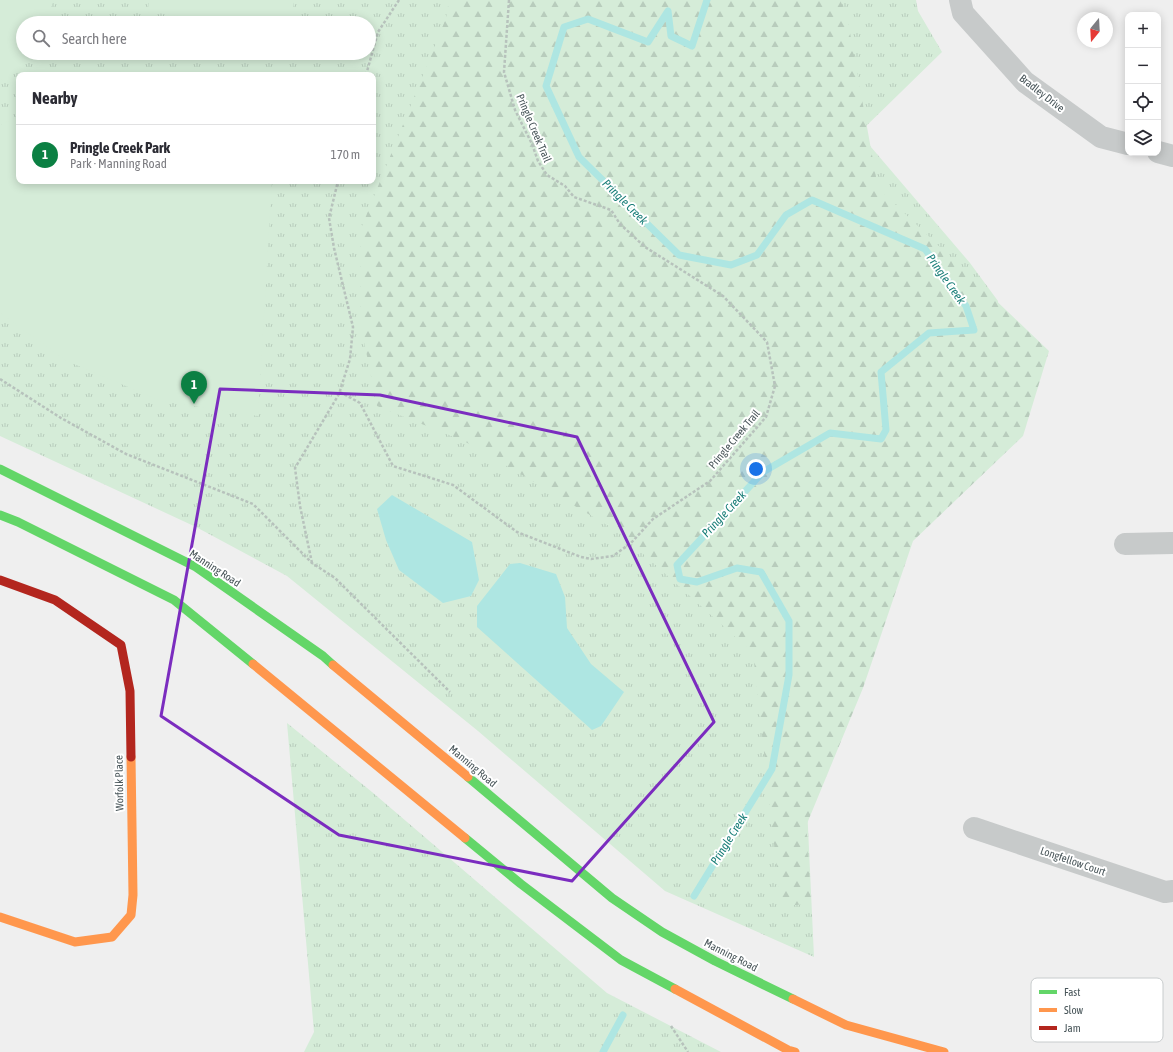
<!DOCTYPE html>
<html lang="en">
<head>
<meta charset="utf-8">
<style>
  :root { --surface:#fff; --page:#f2f2f3; --text:#2b2b33; --muted:#7c7c81; --line:#e1e1e2; --accent:#0b8043 }
  body { margin:0; font-family:"Asap Condensed",sans-serif; background:var(--page); color:var(--text) }
  .controls { position:absolute; right:12px; top:12px; display:grid; overflow:hidden; border-radius:8px; box-shadow:0 2px 10px #0003 }
  .controls button { width:36px; height:36px; display:grid; place-items:center; padding:0; border:0; border-bottom:1px solid var(--line); background:var(--surface); color:var(--text); font:20px sans-serif }
  .compass { position:absolute; left:1077px; top:12px; width:36px; height:36px; border-radius:50%; background:var(--surface); box-shadow:0 2px 10px #0003; rotate:198deg }
  .you { position:absolute; left:756px; top:469px; width:14px; height:14px; margin:-10px; border:3px solid #fff; border-radius:50%; background:#1a73e8; box-shadow:0 0 0 6px #1a73e833 }
  .badge { display:grid; place-items:center; width:26px; height:26px; border-radius:50%; background:var(--accent); color:#fff; font-size:13px; font-weight:700 }
  .pin { position:absolute; translate:-50% -33px; filter:drop-shadow(0 1px 2px #0008) }
  .pin::after { content:''; position:absolute; top:21px; width:14px; height:12px; background:inherit; clip-path:polygon(0 0,100% 0,50% 100%) }
  .list { margin:0; padding:0; list-style:none }
  h2 { display:flex; justify-content:space-between; align-items:center; height:52px; margin:0; padding:0 16px; font-size:17px }
  h2 small { font-size:13px; font-weight:400; color:var(--muted) }
  .list li { display:grid; grid-template-columns:26px 1fr auto; gap:12px; align-items:center; box-sizing:border-box; height:60px; padding:0 16px; border-top:1px solid var(--line) }
  .list b { display:block; font-size:15px; white-space:nowrap }
  .list p { margin:0; font-size:13px; white-space:nowrap; color:var(--muted) }
  .list em { font-size:13px; font-style:normal; color:var(--muted) }
  .icon { flex:none; width:22px; height:22px; fill:none; stroke:currentColor; stroke-width:2; stroke-linecap:round; stroke-linejoin:round }
  .map { position:relative; flex:none; width:1173px; height:1052px; overflow:hidden }
  .search { position:absolute; background:var(--surface); box-shadow:0 2px 10px #0003; left:16px; top:16px; width:360px; height:44px; display:flex; align-items:center; gap:10px; box-sizing:border-box; padding:0 14px; border-radius:22px; color:var(--muted); font-size:15px }
  .panel { position:absolute; background:var(--surface); box-shadow:0 2px 10px #0003; left:16px; top:72px; width:360px; height:112px; border-radius:8px }
  .map>svg:first-child { display:block }
  .grass { fill:url(#grass-tufts); fill-rule:evenodd }
  .forest { fill:url(#forest-firs) }
  .pitch { fill:#d5ecd8 }
  .water { fill:#aee6e2 }
  .lines { fill:none; stroke-linecap:round; stroke-linejoin:round }
  .stream { stroke:#aee6e2; stroke-width:7 }
  .path { stroke:#b7c2bc; stroke-width:2.5; stroke-dasharray:3 2; stroke-linecap:butt }
  .street { stroke:#c7caca; stroke-width:22 }
  .fast { stroke:#63d668; stroke-width:9 }
  .slow { stroke:#ff974d; stroke-width:9 }
  .jam { stroke:#b3261e; stroke-width:9 }
  .marked { fill:none; stroke:#7b2cbf; stroke-width:3; stroke-linejoin:round }
  .labels { text-anchor:middle; dominant-baseline:central; stroke-width:4; stroke-linejoin:round; paint-order:stroke }
  .street-label { font-size:11px; fill:#485559; stroke:#fff }
  .water-label { font-size:12px; font-style:italic; fill:#197e78; stroke:#fff }
  .key { fill:#fff; stroke:#c8cccd; stroke-width:1 }
  .key-label { font-size:11px; fill:#485559 }
</style>
</head>
<body>
<div class="map">
<svg width="1173" height="1052" viewBox="0 0 1173 1052">
  <defs>
    <pattern id="grass-tufts" width="24" height="20" patternUnits="userSpaceOnUse"><rect width="24" height="20" fill="#d5ecd8"/><path d="M3 7l-1-3M5 7V3M7 7l1-3M15 17l-1-3M17 17v-4M19 17l1-3" fill="none" stroke="#b8ccbc"/></pattern>
    <pattern id="forest-firs" width="22" height="20" patternUnits="userSpaceOnUse"><rect width="22" height="20" fill="#d5ecd8"/><path d="M5 1l3.5 6h-7zM16 11l3.5 6h-7z" fill="#b8ccbc"/></pattern>
  </defs>
  <rect width="100%" height="100%" fill="#efefef"/>
  <!-- grass -->
  <path class="grass" d="M0,0H916L918,11L942,52L859,133L970,263L998,301L994,373L822,647L807,806L814,957L665,891L478,731L287,576L196,527L0,436ZM23,23H369V53H23ZM19,75H373V181H19Z
    M287,723L372,792L607,993L721,1052H304L314,1032Z"/>
  <!-- forest -->
  <path class="forest" d="M449,0H840L847,16L878,188L1049,351L1023,436L913,541L863,688L806,826L811,903L781,907L753,653L619,532L464,441L377,406L360,321V231L446,18Z"/>
  <!-- pitch -->
  <path class="pitch" d="M0,0H54L44,23H23V53H26L7,84L0,79Z
    M149,0H294L291,23H242L148,12Z
    M133,66L196,75H113Z
    M19,116V181H272L258,416L161,401L67,361L0,313V125Z"/>
  <!-- water -->
  <path class="water" d="M392,495L472,542L479,580L471,596L443,603L399,570L386,540L377,509Z
    M520,563L556,574L565,597L567,628L591,664L624,692L601,726L592,730L477,627V606L510,564Z"/>
  <g class="lines">
    <!-- stream -->
    <path class="stream" d="M694,896L772,769L789,675V621L761,572L737,568L697,582L680,579L677,565L763,472L830,433L881,439L886,430L881,372L929,333L974,330L966,306L925,249L812,200L786,215L757,255L731,265L679,255L579,157L546,86L564,27L588,19L648,42L668,11L671,36L692,46L707,0
      M603,1052L623,1015"/>
    <!-- path -->
    <path class="path" d="M366,75L378,32L399,0
      M0,379L61,418L126,454L253,504L312,563L335,578L450,692
      M340,392L360,403L393,466L453,485L517,532L581,557L591,559L613,556L631,543L653,519L710,481L766,417L775,386L767,342L723,296L645,247L620,224L611,210L574,197L565,186L547,175L538,161L532,144L515,110L504,72L509,0
      M312,563L300,506L295,468L339,394L350,359L353,327L334,248L329,218L338,181
      M671,1026L688,1052"/>
    <!-- street -->
    <path class="street" d="M960,0L963,13L1025,82L1101,137L1128,144
      M1158,152L1173,156
      M1125,544L1173,543
      M974,828L1165,892L1173,891"/>
    <!-- fast -->
    <path class="fast" d="M0,469L196,567L323,656L333,665
      M0,515L18,522L174,600L253,664
      M468,777L612,898L662,932L715,961L793,999
      M465,838L521,884L621,960L675,989"/>
    <!-- slow -->
    <path class="slow" d="M253,664L465,838
      M333,665L468,777
      M0,917L75,942L112,937L131,915L133,895L131,757
      M675,989L788,1050L795,1052
      M793,999L846,1025L944,1052"/>
    <!-- jam -->
    <path class="jam" d="M0,580L55,600L121,645L130,691L131,757"/>
  </g>
  <!-- marked area -->
  <path class="marked" d="M220,389L380,395L577,437L714,722L572,881L339,835L161,716Z"/>
  <g class="labels">
    <!-- street labels -->
    <g class="street-label">
      <text transform="translate(1042 93) rotate(38)">Bradley Drive</text>
      <text transform="translate(534 128) rotate(67)">Pringle Creek Trail</text>
      <text transform="translate(734 439) rotate(-50)">Pringle Creek Trail</text>
      <text transform="translate(215 568) rotate(33)">Manning Road</text>
      <text transform="translate(473 766) rotate(40)">Manning Road</text>
      <text transform="translate(119 783) rotate(-91)">Worfolk Place</text>
      <text transform="translate(1073 861) rotate(19)">Longfellow Court</text>
      <text transform="translate(731 955) rotate(27)">Manning Road</text>
    </g>
    <!-- water labels -->
    <g class="water-label">
      <text transform="translate(625 202) rotate(45)">Pringle Creek</text>
      <text transform="translate(946 279) rotate(55)">Pringle Creek</text>
      <text transform="translate(724 514) rotate(-47)">Pringle Creek</text>
      <text transform="translate(729 839) rotate(-58)">Pringle Creek</text>
    </g>
  </g>
  <!-- legend -->
  <rect x="1031" y="978" width="132" height="64" rx="6" class="key"/>
  <rect x="1039" y="990" width="18" height="4" fill="#63d668"/>
  <rect x="1039" y="1008" width="18" height="4" fill="#ff974d"/>
  <rect x="1039" y="1026" width="18" height="4" fill="#b3261e"/>
  <g class="key-label">
    <text x="1064" y="996">Fast</text>
    <text x="1064" y="1014">Slow</text>
    <text x="1064" y="1032">Jam</text>
  </g>
</svg>
<div class="controls">
<button>+</button>
<button>−</button>
<button><svg class="icon" aria-label="locate" viewBox="0 0 24 24"><circle cx="12" cy="12" r="6"/><path d="M12 2v4M12 18v4M2 12h4M18 12h4"/></svg></button>
<button><svg class="icon" aria-label="layers" viewBox="0 0 24 24"><path d="M12 4l9 5-9 5-9-5zM3 14l9 5 9-5"/></svg></button>
</div>
<svg class="compass" viewBox="-18 -18 36 36"><path d="M0-13l5 13h-10z" fill="#e53935"/><path d="M0 13l5-13h-10z" fill="#7c7c81"/></svg>
<div class="you"></div>
<div class="pin badge" style="left:194px;top:404px">1</div>
<div class="search"><svg class="icon" aria-label="search" viewBox="0 0 24 24"><circle cx="10" cy="10" r="6"/><path d="M15 15l6 6"/></svg>Search here</div>
<section class="panel">
<h2>Nearby<small></small></h2>
<ul class="list">
<li><span class="badge">1</span><div><b>Pringle Creek Park</b><p>Park · Manning Road</p></div><em>170 m</em></li>
</ul>
</section>
</div>
</body>
</html>
